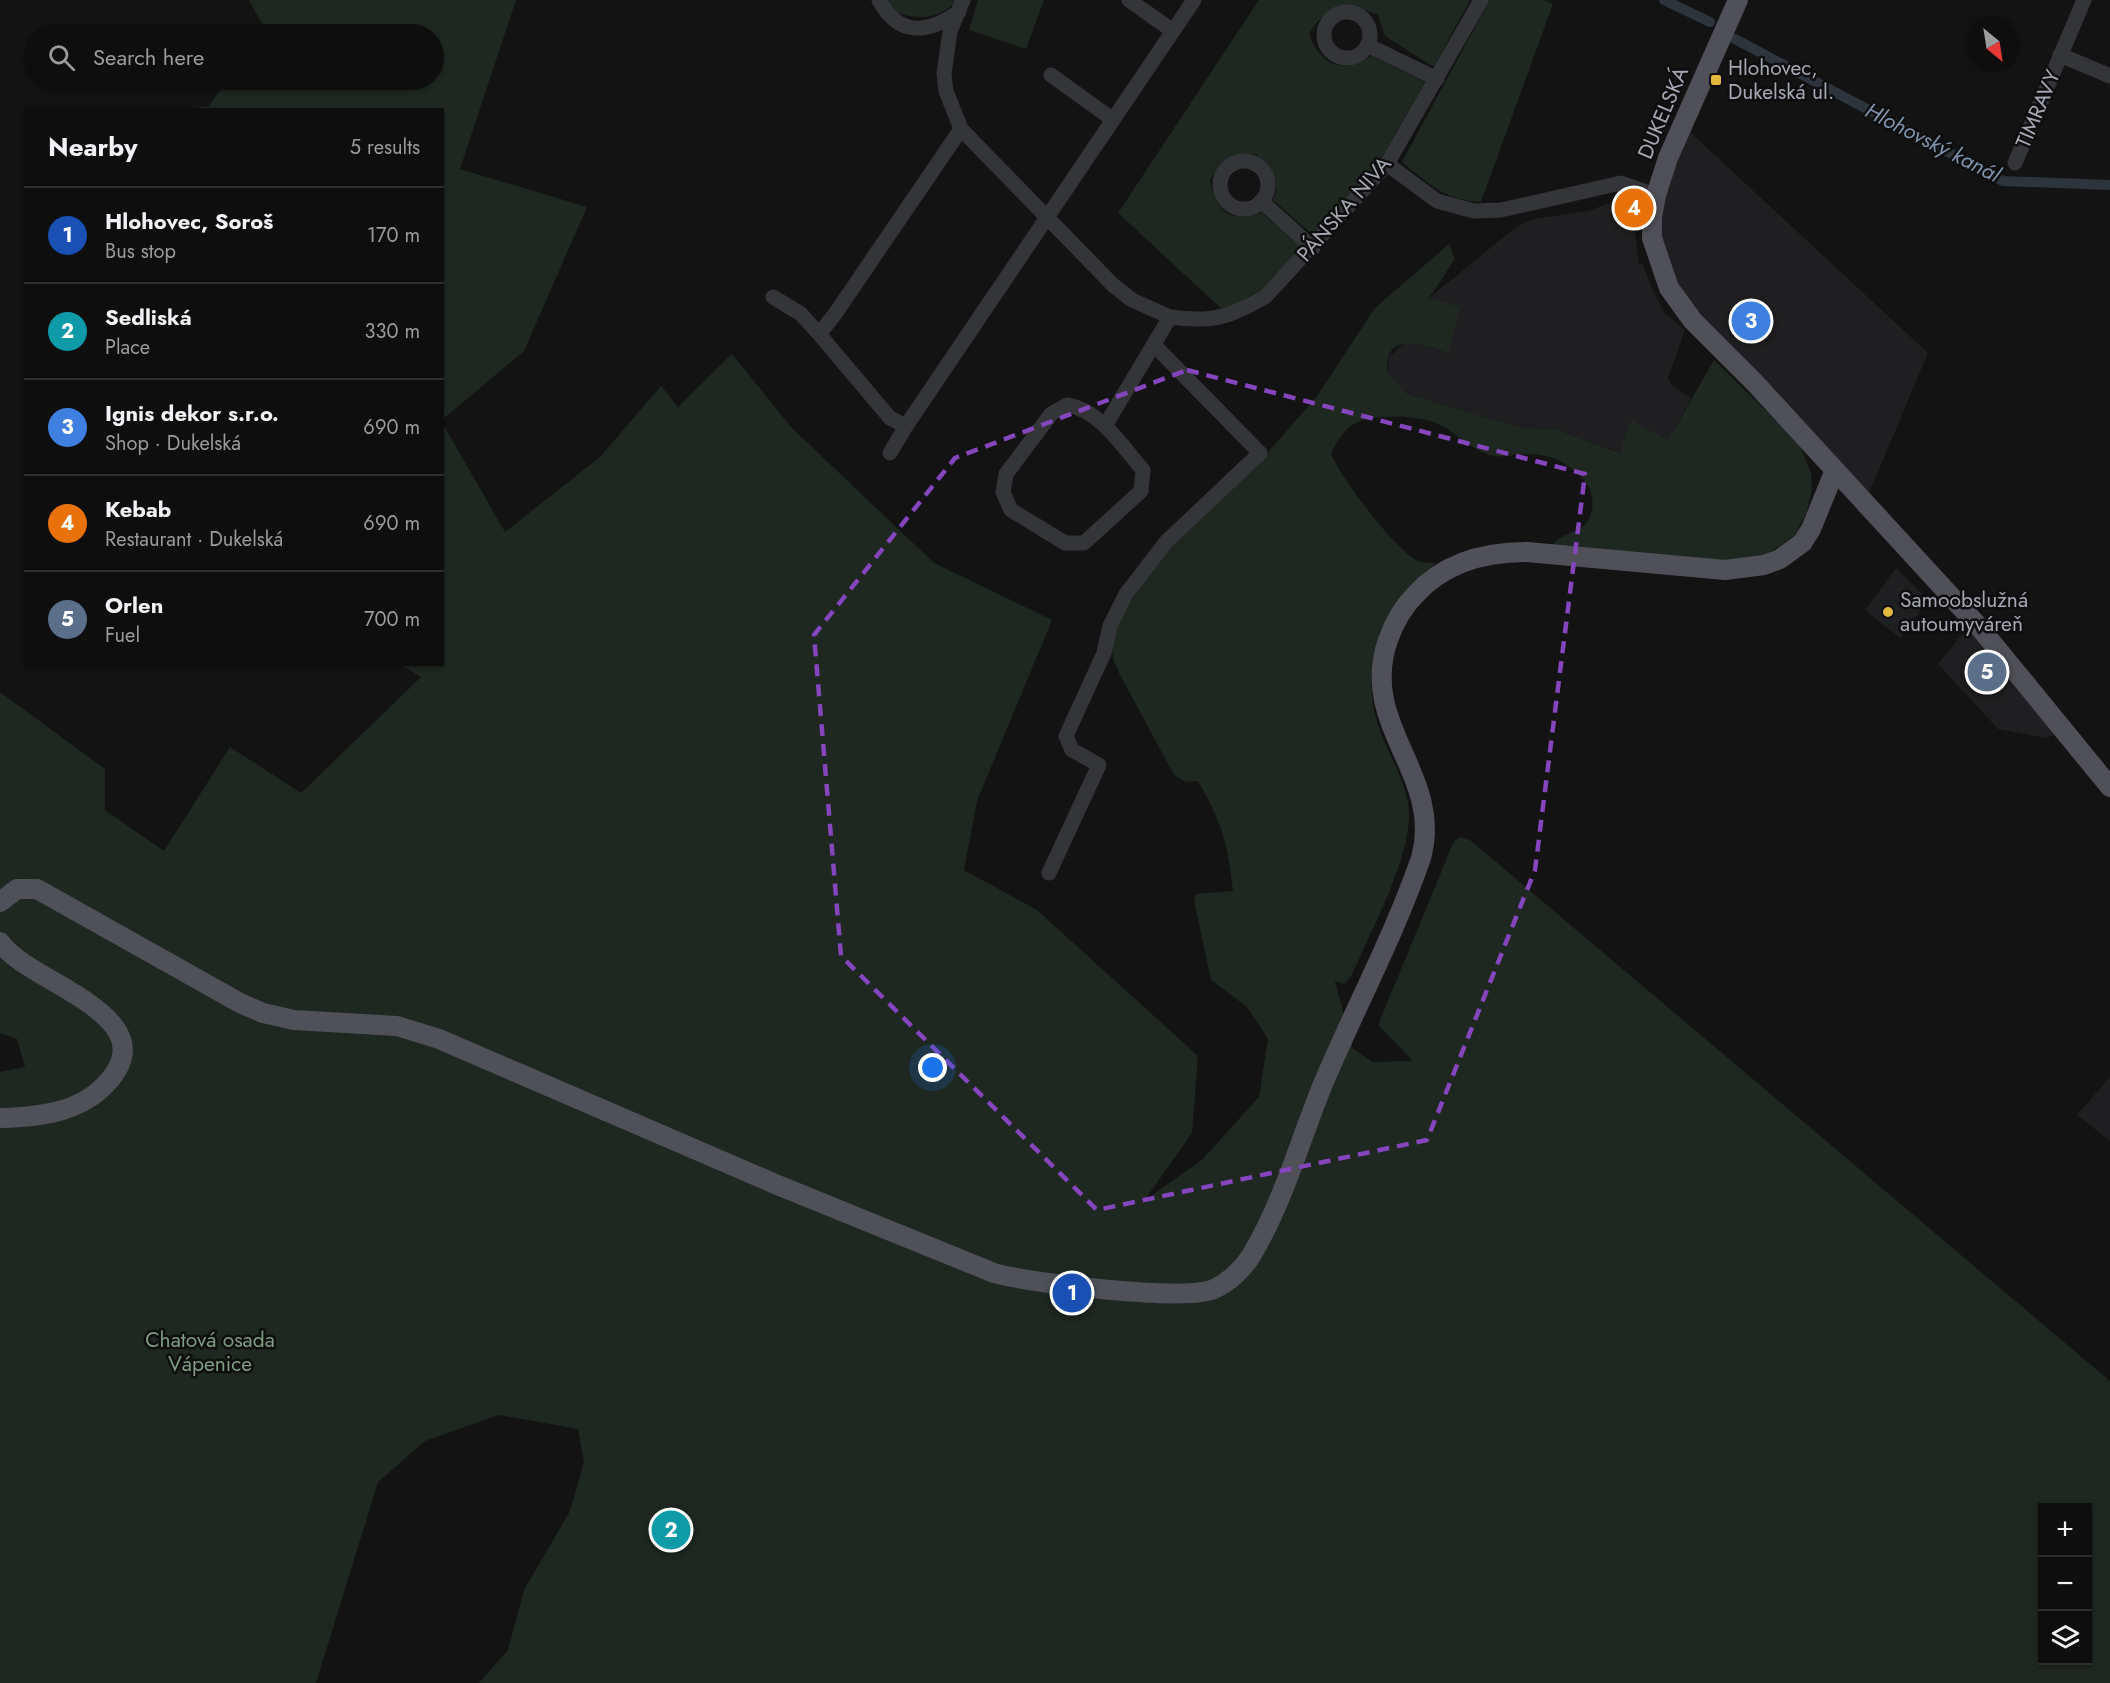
<!DOCTYPE html>
<html lang="en">
<head>
<meta charset="utf-8">
<style>
  :root { --surface:#0e0e0f; --page:#171718; --text:#f1f3f6; --muted:#9b9c9e; --line:#2e2e2f; --accent:#0b8043 }
  body { margin:0; font-family:Jost,sans-serif; background:var(--page); color:var(--text) }
  .controls { position:absolute; right:18px; bottom:18px; display:grid; overflow:hidden; border-radius:0px; box-shadow:0 2px 4px #0004 }
  .controls button { width:54px; height:54px; display:grid; place-items:center; padding:0; border:0; border-bottom:2px solid var(--line); background:var(--surface); color:var(--text); font:30px sans-serif }
  .compass { position:absolute; left:1966px; top:18px; width:54px; height:54px; border-radius:50%; background:var(--surface); box-shadow:0 2px 4px #0004; rotate:150deg }
  .you { position:absolute; left:933px; top:1068px; width:21px; height:21px; margin:-15px; border:4px solid #fff; border-radius:50%; background:#1a73e8; box-shadow:0 0 0 9px #1a73e833 }
  .badge { display:grid; place-items:center; width:39px; height:39px; border-radius:50%; background:var(--accent); color:#fff; font-size:20px; font-weight:700 }
  .pin { position:absolute; translate:-50% -50%; border:3px solid #fff; box-shadow:0 2px 6px #0006 }
  .list { margin:0; padding:0; list-style:none }
  h2 { display:flex; justify-content:space-between; align-items:center; height:78px; margin:0; padding:0 24px; font-size:26px }
  h2 small { font-size:20px; font-weight:400; color:var(--muted) }
  .list li { display:grid; grid-template-columns:39px 1fr auto; gap:18px; align-items:center; box-sizing:border-box; height:96px; padding:0 24px; border-top:2px solid var(--line) }
  .list b { display:block; font-size:22px; white-space:nowrap }
  .list p { margin:0; font-size:20px; white-space:nowrap; color:var(--muted) }
  .list em { font-size:20px; font-style:normal; color:var(--muted) }
  .icon { flex:none; width:33px; height:33px; fill:none; stroke:currentColor; stroke-width:2; stroke-linecap:round; stroke-linejoin:round }
  .map { position:relative; flex:none; width:2110px; height:1683px; overflow:hidden }
  .search { position:absolute; background:var(--surface); box-shadow:0 2px 4px #0004; left:24px; top:24px; width:420px; height:66px; display:flex; align-items:center; gap:15px; box-sizing:border-box; padding:0 21px; border-radius:33px; color:var(--muted); font-size:22px }
  .panel { position:absolute; background:var(--surface); box-shadow:0 2px 4px #0004; left:24px; top:108px; width:420px; height:558px; border-radius:0px }
  .map>svg:first-child { display:block }
  .built { fill:#1f1f21 }
  .green { fill:#1f2721; fill-rule:evenodd }
  .lines { fill:none; stroke-linecap:round; stroke-linejoin:round }
  .canal { stroke:#2d343c; stroke-width:10 }
  .minor { stroke:#343539; stroke-width:15 }
  .major { stroke:#505158; stroke-width:20 }
  .marked { fill:none; stroke:#8445bd; stroke-width:4.5; stroke-dasharray:12 8; stroke-linejoin:round }
  .poi-dot { fill:#e2b83d; stroke:#0e0e0f; stroke-width:2 }
  .labels { text-anchor:middle; dominant-baseline:central; stroke-width:5; stroke-linejoin:round; paint-order:stroke }
  .poi-label { font-size:21px; fill:#a6a9b4; stroke:#0e0e0f; text-anchor:start }
  .street-label { font-size:21px; fill:#a6a9b4; stroke:#0e0e0f }
  .park-label { font-size:21px; fill:#7e9d82; stroke:#0e0e0f }
  .water-label { font-size:22px; font-style:italic; fill:#7f93ac; stroke:#0e0e0f }
</style>
</head>
<body>
<div class="map">
<svg width="2110" height="1683" viewBox="0 0 2110 1683">
  <rect width="100%" height="100%" fill="#131314"/>
  <!-- built -->
  <path class="built" d="M1690,132L1928,353L1867,498L1677,293L1660,233V191Z
    M1621,198L1640,202L1634,225L1639,264H1643L1650,284L1664,312L1685,330L1668,378L1672,386L1691,398L1668,441L1621,453L1555,429L1522,428L1414,396L1404,392L1394,383L1388,374L1389,357L1404,343L1416,342L1448,354L1429,298L1516,227L1533,219L1589,211Z
    M1896,568L1928,600L1900,638L1865,610Z
    M1964,632L1988,643L2058,733L2046,738L1998,729L1938,664Z
    M2110,1077V1141L2077,1115Z"/>
  <!-- green -->
  <path class="green" d="M249,0H516L460,169L587,207L524,351L443,419L442,110L185,109L209,106L227,80H434V34H257L263,26Z
    M888,0H957C941,21 906,22 887,6Z
    M978,0H1044L1026,49L969,30Z
    M1259,0H1470L1434,67L1385,36L1378,15C1344,0 1329,3 1309,34C1319,64 1343,76 1371,56L1425,82L1381,159L1313,235L1273,200C1282,181 1269,168 1256,154C1234,154 1222,161 1210,180C1216,212 1229,223 1262,213L1302,248L1262,289L1224,311L1118,213Z
    M1480,0H1544L1553,4L1481,202C1444,200 1429,184 1402,162L1488,3Z
    M1449,244L1455,259L1429,298L1460,307L1448,354C1425,344 1382,330 1388,373L1404,392L1414,396L1522,428L1555,429L1620,453L1631,420L1668,440L1714,360L1799,443L1811,473L1812,487L1807,512L1794,536L1764,556L1739,563L1553,545C1563,530 1587,535 1592,510C1594,497 1590,486 1581,477C1561,457 1543,452 1515,455C1505,456 1496,458 1487,454C1467,447 1453,429 1433,422C1415,415 1368,414 1352,425C1342,432 1336,443 1331,454C1341,478 1395,550 1418,561C1424,563 1430,563 1436,563C1380,604 1356,670 1382,736C1393,763 1410,789 1409,818C1407,866 1370,932 1351,977L1344,984L1335,981L1353,1049L1373,1062L1413,1061L1378,1025L1454,841L1461,837L1470,840L2110,1381V1683H479L508,1650L524,1590L570,1511L584,1462L578,1429L499,1415L425,1441L378,1482L316,1683H0V1072L25,1067L17,1039L0,1033V692L105,769V810L164,851L230,747L301,793L421,677L401,665L442,664L443,424L505,532L600,457L661,386L678,407L732,354L791,427L934,563L1052,620L977,801L964,870L1037,910L1198,1056L1192,1133L1144,1201L1203,1159L1259,1097L1268,1039L1247,1007L1211,980L1194,901L1196,894L1233,891C1227,841 1223,825 1198,781L1186,782L1174,775L1119,673L1113,659L1112,645L1117,622L1165,548L1257,465L1317,396L1375,308ZM2042,1508H2088V1660H2042Z"/>
  <g class="lines">
    <!-- canal -->
    <path class="canal" d="M1664,0L1710,22
      M1735,39L2003,181L2110,185"/>
    <!-- minor -->
    <path class="minor" d="M879,0C899,37 927,34 959,12
      M963,0L950,31L944,74L946,91L961,129L1113,285L1132,300L1170,317
      M1129,0L1173,31
      M1324 35a23 23 0 1 1 46 0a23 23 0 1 1-46 0Z
      M1367,45L1437,79
      M2060,55L2110,76
      M1051,75L1112,119
      M961,129L835,314L819,334L890,418L906,426L1194,0
      M1220 185a24 24 0 1 1 48 0a24 24 0 1 1-48 0Z
      M2015,163L2084,0
      M1387,164L1437,201L1474,211L1501,210L1621,183L1656,195
      M1261,201L1313,248
      M773,297L801,314L819,334
      M1067,405C1100,410 1121,445 1143,470L1141,491L1084,543H1065L1011,510L1003,492L1006,474L1051,414Z
      M1105,426L1170,317C1212,323 1231,317 1266,296L1387,164L1481,0
      M890,453L906,426
      M1049,873L1099,765L1072,750L1066,736L1104,653L1110,626L1126,594L1166,542L1260,453L1155,346"/>
    <!-- major -->
    <path class="major" d="M1738,0L1668,158L1656,195L1652,217V238L1669,288L1693,321L1755,383L1980,628L2110,787
      M0,902L17,889H37L240,1003L263,1013L294,1020L397,1026L439,1039L780,1186L994,1273C1028,1283 1186,1302 1214,1289C1229,1282 1243,1269 1251,1256C1283,1203 1300,1140 1323,1084C1355,1008 1394,936 1421,858C1444,774 1358,726 1388,640C1394,623 1403,607 1416,594C1445,562 1485,552 1527,552L1725,570L1764,565L1780,559L1802,543L1811,529L1835,470
      M0,942C27,983 171,1015 106,1084C79,1113 38,1117 0,1118"/>
  </g>
  <!-- marked area -->
  <path class="marked" d="M1187,370L1585,474L1535,870L1427,1140L1097,1210L841,956L814,635L955,458Z"/>
  <!-- markers -->
  <g class="poi-dot">
    <rect x="1710" y="74" width="12" height="12" rx="3"/>
    <circle cx="1888" cy="612" r="6"/>
  </g>
  <g class="labels">
    <!-- poi labels -->
    <g class="poi-label">
      <text x="1728" y="68">Hlohovec,<tspan x="1728" dy="24">Dukelská ul.</tspan></text>
      <text x="1900" y="600">Samoobslužná<tspan x="1900" dy="24">autoumyváreň</tspan></text>
    </g>
    <!-- street labels -->
    <g class="street-label">
      <text transform="translate(2038 109) rotate(-67)">TIMRAVY</text>
      <text transform="translate(1663 113) rotate(-67)">DUKELSKÁ</text>
      <text transform="translate(1344 209) rotate(-49)">PÁNSKA NIVA</text>
    </g>
    <!-- park labels -->
    <g class="park-label">
      <text x="210" y="1340">Chatová osada<tspan x="210" dy="24">Vápenice</tspan></text>
    </g>
    <!-- water labels -->
    <g class="water-label">
      <text transform="translate(1933 142) rotate(27)">Hlohovský kanál</text>
    </g>
  </g>
</svg>
<div class="controls">
<button>+</button>
<button>−</button>
<button><svg class="icon" aria-label="layers" viewBox="0 0 24 24"><path d="M12 4l9 5-9 5-9-5zM3 14l9 5 9-5"/></svg></button>
</div>
<svg class="compass" viewBox="-18 -18 36 36"><path d="M0-13l5 13h-10z" fill="#e53935"/><path d="M0 13l5-13h-10z" fill="#9b9c9e"/></svg>
<div class="you"></div>
<div class="pin badge" style="left:1072px;top:1293px;background:#1a4fb4">1</div>
<div class="pin badge" style="left:671px;top:1530px;background:#0f9aa8">2</div>
<div class="pin badge" style="left:1751px;top:321px;background:#3f7fe0">3</div>
<div class="pin badge" style="left:1634px;top:208px;background:#e8710a">4</div>
<div class="pin badge" style="left:1987px;top:672px;background:#5c6f8a">5</div>
<div class="search"><svg class="icon" aria-label="search" viewBox="0 0 24 24"><circle cx="10" cy="10" r="6"/><path d="M15 15l6 6"/></svg>Search here</div>
<section class="panel">
<h2>Nearby<small>5 results</small></h2>
<ul class="list">
<li><span class="badge" style="background:#1a4fb4">1</span><div><b>Hlohovec, Soroš</b><p>Bus stop</p></div><em>170 m</em></li>
<li><span class="badge" style="background:#0f9aa8">2</span><div><b>Sedliská</b><p>Place</p></div><em>330 m</em></li>
<li><span class="badge" style="background:#3f7fe0">3</span><div><b>Ignis dekor s.r.o.</b><p>Shop · Dukelská</p></div><em>690 m</em></li>
<li><span class="badge" style="background:#e8710a">4</span><div><b>Kebab</b><p>Restaurant · Dukelská</p></div><em>690 m</em></li>
<li><span class="badge" style="background:#5c6f8a">5</span><div><b>Orlen</b><p>Fuel</p></div><em>700 m</em></li>
</ul>
</section>
</div>
</body>
</html>
